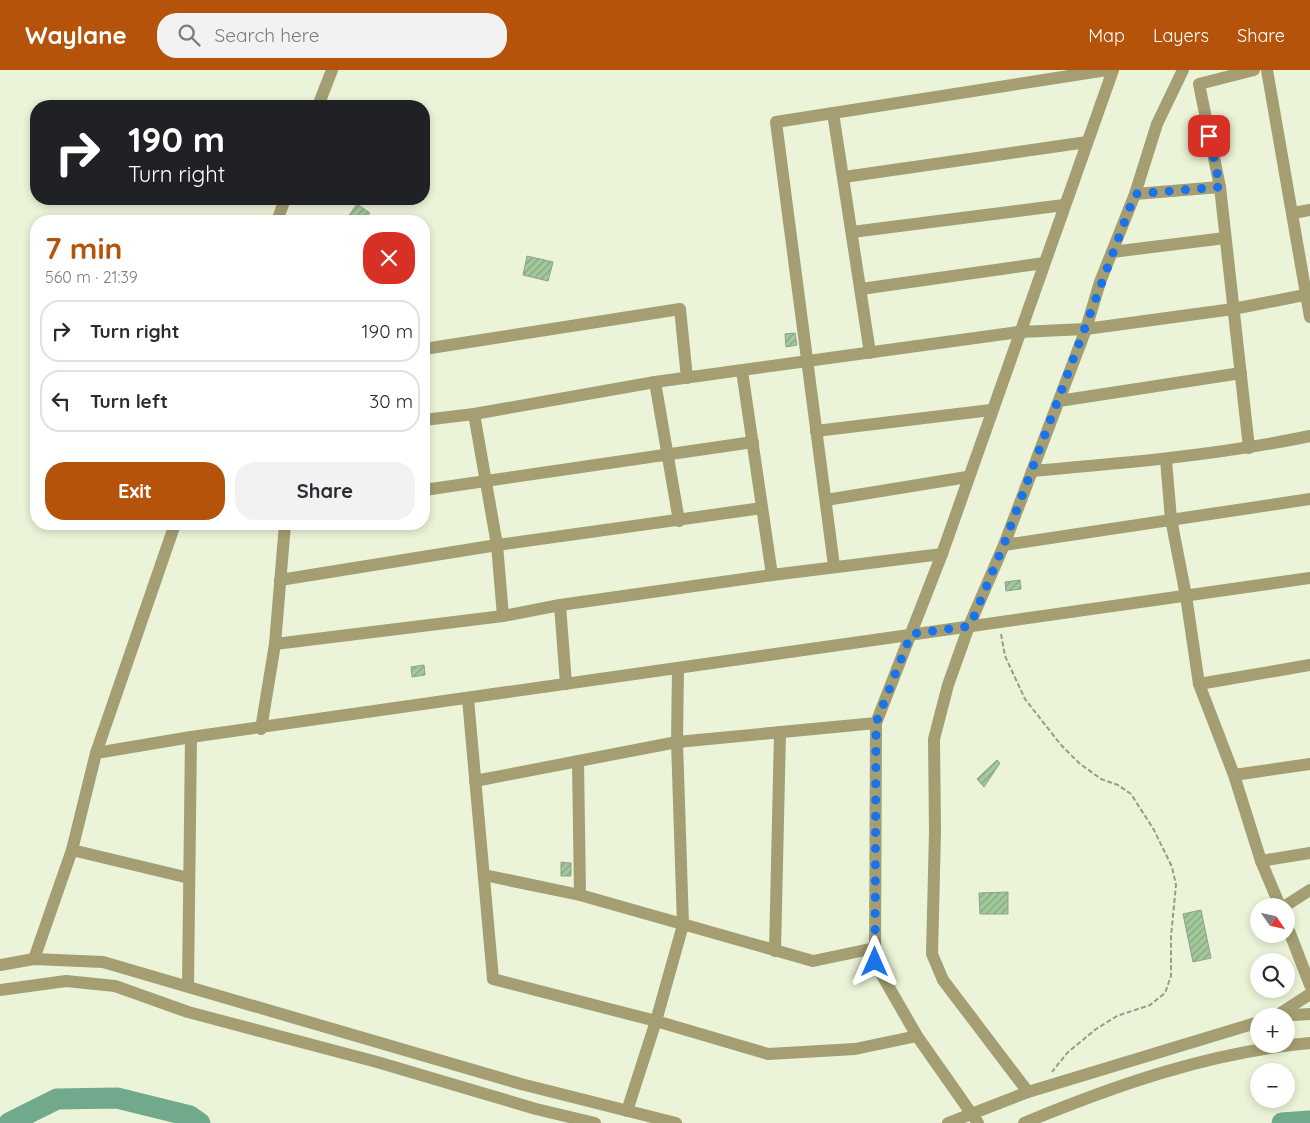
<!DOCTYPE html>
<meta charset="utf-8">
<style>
body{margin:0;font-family:Quicksand,sans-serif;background:#f2f2f3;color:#2b2b33;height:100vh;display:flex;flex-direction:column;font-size:19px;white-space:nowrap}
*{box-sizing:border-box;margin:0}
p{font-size:16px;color:#7c7c81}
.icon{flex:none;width:28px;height:28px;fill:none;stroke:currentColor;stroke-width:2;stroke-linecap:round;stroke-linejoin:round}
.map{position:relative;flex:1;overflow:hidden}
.drawer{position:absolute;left:30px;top:145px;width:400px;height:315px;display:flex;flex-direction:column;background:#fff;border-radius:20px;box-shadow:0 2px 8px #0003}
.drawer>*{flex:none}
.banner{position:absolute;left:30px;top:30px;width:400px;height:105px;border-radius:20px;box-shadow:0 2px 8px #0003;background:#202124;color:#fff;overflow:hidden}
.needle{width:32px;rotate:124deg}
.controls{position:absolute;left:1250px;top:828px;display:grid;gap:10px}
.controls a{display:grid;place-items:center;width:45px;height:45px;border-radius:50%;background:#fff;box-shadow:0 2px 8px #0003;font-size:25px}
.pin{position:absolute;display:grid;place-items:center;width:42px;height:42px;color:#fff;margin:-21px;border-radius:10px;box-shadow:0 2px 8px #0006}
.me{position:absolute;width:55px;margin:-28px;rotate:0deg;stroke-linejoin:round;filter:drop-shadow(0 0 4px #0008)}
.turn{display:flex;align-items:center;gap:18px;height:105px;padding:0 15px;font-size:22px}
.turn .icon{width:65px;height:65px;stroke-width:2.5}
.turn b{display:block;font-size:35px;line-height:42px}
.round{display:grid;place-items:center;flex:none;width:52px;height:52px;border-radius:20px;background:#f2f2f3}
.summary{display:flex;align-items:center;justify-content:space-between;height:85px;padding:0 15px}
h1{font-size:30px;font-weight:800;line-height:38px;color:#b45309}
.cta{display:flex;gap:10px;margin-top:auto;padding:10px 15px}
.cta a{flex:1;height:58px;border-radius:20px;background:#b45309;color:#fff;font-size:20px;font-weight:800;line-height:58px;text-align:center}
.cta a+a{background:#f2f2f3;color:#2b2b33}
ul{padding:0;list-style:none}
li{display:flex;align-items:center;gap:15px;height:62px;margin:0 10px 8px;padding:0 5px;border:2px solid #e1e1e2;border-radius:20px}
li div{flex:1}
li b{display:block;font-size:19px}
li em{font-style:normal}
header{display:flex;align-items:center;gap:30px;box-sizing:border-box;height:70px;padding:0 25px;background:#b45309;color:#fff}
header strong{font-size:24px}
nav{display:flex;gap:28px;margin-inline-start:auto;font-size:18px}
.search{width:350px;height:45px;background:#f2f2f3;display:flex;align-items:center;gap:12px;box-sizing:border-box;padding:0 18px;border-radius:20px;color:#7c7c81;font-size:19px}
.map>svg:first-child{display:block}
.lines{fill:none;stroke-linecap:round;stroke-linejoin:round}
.river{stroke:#70a98c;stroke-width:21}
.building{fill:url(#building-hatch);stroke:#8ea18b}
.path{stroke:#969c88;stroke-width:2;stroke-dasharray:5 2.5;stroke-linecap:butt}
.minor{stroke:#a49e72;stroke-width:12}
.route{stroke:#1a73e8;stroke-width:9;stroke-dasharray:0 16.2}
</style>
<header>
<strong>Waylane</strong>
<div class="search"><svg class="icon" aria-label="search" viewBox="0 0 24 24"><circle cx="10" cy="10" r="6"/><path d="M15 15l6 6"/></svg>Search here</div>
<nav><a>Map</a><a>Layers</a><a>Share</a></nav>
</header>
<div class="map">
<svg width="1310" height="1053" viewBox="0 0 1310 1053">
<defs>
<pattern id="building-hatch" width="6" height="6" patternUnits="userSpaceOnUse" patternTransform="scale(1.25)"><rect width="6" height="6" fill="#a2c99c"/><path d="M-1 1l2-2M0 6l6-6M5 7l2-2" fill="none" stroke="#85a47f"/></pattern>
</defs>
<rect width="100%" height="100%" fill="#ebf4d8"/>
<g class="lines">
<g class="river">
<path d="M9 1053 57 1029 117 1028 190 1046 200 1053"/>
<path d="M1282 1053 1310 1051"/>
</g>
</g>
<g class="building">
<path d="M357 134 370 143 364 151H355L348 147Z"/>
<path d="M527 186 553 192 548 211 523 205Z"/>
<path d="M795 263 797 275 786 277 785 264Z"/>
<path d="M1020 510 1021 519 1006 521 1005 512Z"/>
<path d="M424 595 425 605 412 607 411 597Z"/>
<path d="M997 690 1000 693 984 717 977 709Z"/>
<path d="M561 792 571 793V806H561Z"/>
<path d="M1008 822V844H980L979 823Z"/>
<path d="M1201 840 1211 888 1193 892 1183 844Z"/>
</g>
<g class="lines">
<path class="path" d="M1001 564 1005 586 1025 629 1061 675 1079 693 1101 709 1118 715 1131 724 1154 760 1172 797 1176 815 1171 866V906L1165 923 1150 935 1117 946 1096 959 1067 983 1052 1002"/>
<g class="minor">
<path d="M1267 0 1310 247"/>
<path d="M318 36 332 0"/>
<path d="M833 43 870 283"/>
<path d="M844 107 1087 72"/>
<path d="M1135 124 1220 117"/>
<path d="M1293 143 1310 140"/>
<path d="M277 151 285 129"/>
<path d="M852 162 1064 135"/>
<path d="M1112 182 1225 168"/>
<path d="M861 219 1044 193"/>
<path d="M424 279 680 239 687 308"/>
<path d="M742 301 772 505"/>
<path d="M655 312 679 451"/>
<path d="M1059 331 1241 303"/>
<path d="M474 344 497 475 503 546"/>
<path d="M424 350 474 344 655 312 1019 262 1086 259 1233 239 1310 224"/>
<path d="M816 361 991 340"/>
<path d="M1249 378 1220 117 1199 14 1254 0"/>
<path d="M1166 390 1171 449 1186 526 1199 614 1234 705 1261 791 1280 836"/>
<path d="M1032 401C1126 393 1218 385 1310 366"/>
<path d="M424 420 753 372"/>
<path d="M826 430 967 407"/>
<path d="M1004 475 1310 429"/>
<path d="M834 496 776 52 1107 0"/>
<path d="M280 510 497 475 762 438"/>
<path d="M560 535 566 614"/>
<path d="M275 574 503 546 560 535 772 505 942 484"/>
<path d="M1199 614 1310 595"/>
<path d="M468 629 493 909 656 951 768 984 855 979 917 966"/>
<path d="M261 659 275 574 285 454"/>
<path d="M96 683 175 454"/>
<path d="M578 691 580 825"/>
<path d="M1234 705 1310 694"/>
<path d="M475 711 677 672 876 653"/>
<path d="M72 780 189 808"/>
<path d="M1261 791 1310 783"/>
<path d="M484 805 580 825 813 891 875 878"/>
<path d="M1285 836 1310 820"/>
<path d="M1286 853 1310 915"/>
<path d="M775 881 780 662"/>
<path d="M34 889 72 780 96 683 191 667 1310 508"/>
<path d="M0 895 34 889 103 892 521 1014 676 1053"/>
<path d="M188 915 191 667"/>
<path d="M0 920 66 911 115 916 188 942 377 992 536 1039 595 1053"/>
<path d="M1276 946 1310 924"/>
<path d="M1279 946 1310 944"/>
<path d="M1028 1022 943 910 932 884 935 762 934 669 948 615 969 556 1004 475 1086 259 1100 212 1135 124 1157 54 1183 0"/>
<path d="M627 1041 656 951 683 855 677 672 678 598"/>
<path d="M948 1053 1028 1022 1259 952"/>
<path d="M978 1053 917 966 875 893 876 653 942 484 1113 0"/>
<path d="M1024 1053C1116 1015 1210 982 1310 973"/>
</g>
</g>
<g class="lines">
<path class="route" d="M875 892 876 653 911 564 970 556 1004 474 1135 124 1220 117 1209 66"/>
</g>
</svg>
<div class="controls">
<a><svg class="needle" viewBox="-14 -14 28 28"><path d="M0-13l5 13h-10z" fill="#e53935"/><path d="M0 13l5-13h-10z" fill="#7c7c81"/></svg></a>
<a><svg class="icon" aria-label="search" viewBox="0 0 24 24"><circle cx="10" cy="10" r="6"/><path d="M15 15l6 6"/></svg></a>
<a>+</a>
<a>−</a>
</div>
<div class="pin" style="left:1209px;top:66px;background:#d93025"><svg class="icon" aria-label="arrive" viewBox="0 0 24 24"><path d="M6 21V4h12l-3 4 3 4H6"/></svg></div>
<svg class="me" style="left:875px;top:892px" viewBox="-20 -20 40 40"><path d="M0-17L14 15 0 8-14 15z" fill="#1a73e8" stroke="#fff" stroke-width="4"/></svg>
<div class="banner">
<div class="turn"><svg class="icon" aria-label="right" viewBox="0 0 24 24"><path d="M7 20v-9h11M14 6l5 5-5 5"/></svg><div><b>190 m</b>Turn right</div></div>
</div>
<section class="drawer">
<div class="summary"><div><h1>7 min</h1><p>560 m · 21:39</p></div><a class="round" style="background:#d93025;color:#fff"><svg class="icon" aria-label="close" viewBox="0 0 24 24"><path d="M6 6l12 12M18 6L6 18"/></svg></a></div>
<ul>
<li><svg class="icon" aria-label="right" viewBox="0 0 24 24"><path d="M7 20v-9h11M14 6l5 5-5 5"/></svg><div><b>Turn right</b></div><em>190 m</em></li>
<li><svg class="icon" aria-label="left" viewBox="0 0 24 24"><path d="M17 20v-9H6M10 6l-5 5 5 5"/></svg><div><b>Turn left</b></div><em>30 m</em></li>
</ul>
<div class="cta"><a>Exit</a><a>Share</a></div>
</section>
</div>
